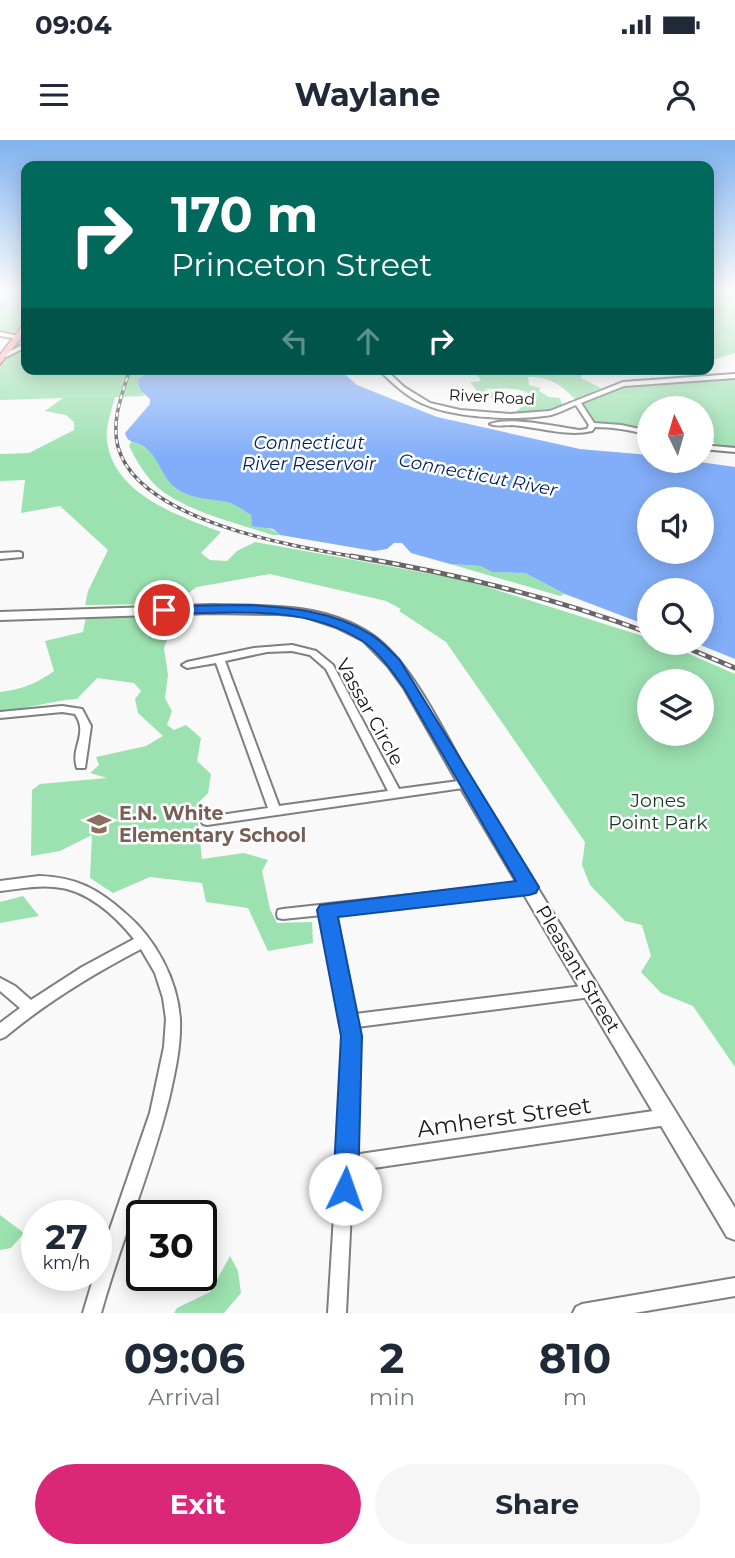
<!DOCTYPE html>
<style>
body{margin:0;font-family:Montserrat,sans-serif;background:#f6f6f7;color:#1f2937;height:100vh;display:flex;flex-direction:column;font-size:26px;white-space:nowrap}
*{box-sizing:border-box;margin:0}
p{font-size:23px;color:#747a83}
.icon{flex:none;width:38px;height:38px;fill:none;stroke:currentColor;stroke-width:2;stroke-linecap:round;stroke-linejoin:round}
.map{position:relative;height:1173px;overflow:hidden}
.drawer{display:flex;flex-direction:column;background:#fff;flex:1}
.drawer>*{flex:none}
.hud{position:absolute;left:21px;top:21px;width:693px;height:214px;border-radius:14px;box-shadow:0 4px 18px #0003;background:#00695c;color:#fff;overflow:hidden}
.needle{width:46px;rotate:355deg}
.buttons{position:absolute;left:637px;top:256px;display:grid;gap:14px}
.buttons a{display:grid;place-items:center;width:77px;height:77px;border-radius:50%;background:#fff;box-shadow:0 4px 18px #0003;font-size:35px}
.speed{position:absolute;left:21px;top:1060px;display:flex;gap:14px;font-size:35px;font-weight:700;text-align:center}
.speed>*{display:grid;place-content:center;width:91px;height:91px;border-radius:50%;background:#fff;box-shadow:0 4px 18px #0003;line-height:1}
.speed small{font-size:18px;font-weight:400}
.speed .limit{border:4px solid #111;border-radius:10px;background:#fff;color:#111}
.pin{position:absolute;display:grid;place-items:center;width:60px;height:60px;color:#fff;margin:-30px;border:4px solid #fff;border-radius:50%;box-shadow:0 2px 7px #0007}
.me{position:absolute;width:77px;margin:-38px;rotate:3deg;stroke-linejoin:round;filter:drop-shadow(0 0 5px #0008)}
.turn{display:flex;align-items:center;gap:24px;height:147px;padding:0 35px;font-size:32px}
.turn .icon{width:91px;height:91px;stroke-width:2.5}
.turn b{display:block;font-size:49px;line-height:60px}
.lanes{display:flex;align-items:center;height:66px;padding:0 35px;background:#0003;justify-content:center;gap:35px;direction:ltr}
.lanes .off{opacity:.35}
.eta{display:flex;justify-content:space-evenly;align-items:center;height:119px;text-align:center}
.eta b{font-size:42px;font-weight:700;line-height:49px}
.primary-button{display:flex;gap:14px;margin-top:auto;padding:14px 35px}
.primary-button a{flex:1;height:80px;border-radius:42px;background:#db2777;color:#fff;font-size:28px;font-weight:700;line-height:80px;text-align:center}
.primary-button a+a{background:#f6f6f7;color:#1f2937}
.status{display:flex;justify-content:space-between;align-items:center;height:49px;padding:0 35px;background:#fff;direction:ltr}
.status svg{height:19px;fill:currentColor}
header{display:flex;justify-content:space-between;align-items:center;height:91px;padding:0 35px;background:#fff;font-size:32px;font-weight:700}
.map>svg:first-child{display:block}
.green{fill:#9ce1b0;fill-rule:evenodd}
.water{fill:#82aef9;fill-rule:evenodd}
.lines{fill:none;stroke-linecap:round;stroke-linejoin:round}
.stream{stroke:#82aef9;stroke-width:2}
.street-casing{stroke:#7e7f80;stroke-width:4}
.secondary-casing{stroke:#7e7f80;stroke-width:4}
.primary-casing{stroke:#a55b5f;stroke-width:3}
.street{fill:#fff;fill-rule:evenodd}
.secondary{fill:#fff;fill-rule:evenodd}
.primary{fill:#f7b3b6;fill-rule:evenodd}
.rail-far1-casing{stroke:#666;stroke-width:3.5}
.rail-casing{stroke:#666;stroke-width:5}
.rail-far1{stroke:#fff;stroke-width:2;stroke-dasharray:4.5;stroke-linecap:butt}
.rail{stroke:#fff;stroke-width:2.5;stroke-dasharray:7;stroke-linecap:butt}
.route{fill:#1a73e8;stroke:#114b97;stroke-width:2}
.labels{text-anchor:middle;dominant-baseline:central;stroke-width:5;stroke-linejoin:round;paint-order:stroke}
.far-street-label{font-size:16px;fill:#171717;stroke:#fff}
.far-water-label{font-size:18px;font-style:italic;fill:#002463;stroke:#fff}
.street-label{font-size:19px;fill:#171717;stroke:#fff}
.park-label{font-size:19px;fill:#163a23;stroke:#fff}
.education-label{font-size:19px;font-weight:bold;fill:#785e54;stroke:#fff;text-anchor:start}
.near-street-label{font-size:23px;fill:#171717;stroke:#fff}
</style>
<div class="status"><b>09:04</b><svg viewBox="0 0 49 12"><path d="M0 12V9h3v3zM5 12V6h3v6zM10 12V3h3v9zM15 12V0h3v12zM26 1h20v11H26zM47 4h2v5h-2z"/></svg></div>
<header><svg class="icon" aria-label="menu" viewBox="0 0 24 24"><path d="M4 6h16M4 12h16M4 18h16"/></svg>Waylane<svg class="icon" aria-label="person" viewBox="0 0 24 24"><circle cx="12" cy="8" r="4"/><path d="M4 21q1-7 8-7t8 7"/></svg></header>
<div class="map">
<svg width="735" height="1173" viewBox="0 0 735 1173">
<rect width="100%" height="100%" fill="#f9f9fa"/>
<g class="green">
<path d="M0 152H26V229H152L137 240 144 256 115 257C112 270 105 287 107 300 112 353 178 376 221 392L201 413 210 420 227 421 237 411 255 402 465 440 649 498V502H662L735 534V927L693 866 661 853 641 832 651 816 642 785 625 781 590 745 582 725 585 702 446 502 399 471 401 469 386 461 270 434 197 447 173 464 85 465 88 451 108 410 60 366 21 373 25 340 0 341V314L29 313 74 290V282L66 275 45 271 63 258 0 260V223L9 217 25 193 0 191ZM649 541H702V593H649Z"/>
<path d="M709 152H735V213L709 221Z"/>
<path d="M473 229H607L583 233 581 238 601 248 576 260C560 244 551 237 528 237L529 245 540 248 539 251 549 257 560 258 563 267 545 272 513 274 535 256C519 246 502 249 484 249L506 258 497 261 476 250 470 242 481 241Z"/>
<path d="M735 239V308L717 306 713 301 702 299V268H649V289L594 282 582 264 627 245Z"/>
<path d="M131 302C160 306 157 333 175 348 189 359 211 358 227 362 235 364 244 371 251 375L252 381C261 388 271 387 280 395H273C239 384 185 371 157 347 145 335 137 322 129 306Z"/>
<path d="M450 424 480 426 492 432 525 433 565 454 560 456Z"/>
<path d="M171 475 174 479 164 508 168 535 165 558 172 571 167 585 174 590 186 585 201 598 197 621 211 634 208 653 196 665 202 719 244 713 268 720 262 731 270 769 277 783 312 782 313 803 268 811 248 768 206 762 202 743 150 737 113 753 90 738 92 695 60 711 31 716 32 650 40 644 107 638 90 633 99 625 96 617 146 606 163 596 138 573 135 559 141 551 134 543 97 538 77 559C51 560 27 570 0 570V552C20 550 38 543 54 531L45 501 83 492 86 477Z"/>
<path d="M23 756 39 776 0 783V762Z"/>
<path d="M0 1075 24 1093 11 1108 0 1110Z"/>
<path d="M230 1116 238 1131 241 1153 224 1173H174L177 1168 210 1152Z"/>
</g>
<path class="water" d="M152 229H339L357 245 437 277 580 309 649 315V320H686L735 327V519L693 502H702V450H649V486L565 454 525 433 492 432 480 426 450 424 411 413 402 403H394L387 409 374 411 280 395 273 389 252 386 251 375C244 371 235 364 227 362 211 359 188 359 174 347 162 337 159 318 145 307 137 301 128 305 125 293L150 264V259L141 251 137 240ZM649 359H702V411H649Z"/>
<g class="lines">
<g class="stream">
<path d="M0 166 8 159 26 152"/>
<path d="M133 230 150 231"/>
<path d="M114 231H126"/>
</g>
<g class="street-casing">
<g id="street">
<path d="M26 203V207L6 217 1 216Z"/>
<path d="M378 229H385L404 247 430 263 460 270 510 274 550 271 623 242 735 234V238L624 246 581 263 594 283 621 285 649 291V295C631 290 613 287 595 287L592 291C566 297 539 287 512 285 504 285 497 287 490 284 509 276 558 287 580 290L587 289 589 285 576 265C568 268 559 273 551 275 518 281 456 278 426 265 408 258 392 243 378 229Z"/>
<path d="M702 305 735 308V312L702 309Z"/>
<path d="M19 412 22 413V417L0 419V413Z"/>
<path d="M292 505 316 511 333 525 399 649 466 640 470 641 472 644 470 647 207 685 203 684 201 681 203 678 207 677 268 668 216 523 187 528 182 525 187 522 254 508ZM292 511 310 515 326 529 388 651 279 666 225 521 267 512Z"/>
<path d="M62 566 82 569 91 586 85 628H77C70 607 89 594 75 574L62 572 0 578V572Z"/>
<path d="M39 736C76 737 98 749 125 773 155 798 178 840 180 880 181 906 175 933 169 959 151 1032 121 1101 101 1173H83L94 1136H96V1129L101 1115 150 973 164 907 166 879 163 858 155 833 141 809C93 834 47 862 5 897L0 899V883L20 868 0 851V838L15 846 31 860 82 827 134 799C115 775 86 749 54 747 36 745 18 749 0 751V741Z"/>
<path d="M529 742 533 743 535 747 533 751 529 752 334 774 355 874 591 845 596 847 598 851 596 855 591 857 357 887 359 896 353 1015 667 969 672 972 675 977 672 982 667 985 353 1031 346 1173H328L345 896 322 775 283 779 278 778 277 774 278 770 283 769Z"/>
<path d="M735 1138V1156L634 1173H573L576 1167 582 1164Z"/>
</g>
</g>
<g class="secondary-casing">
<g id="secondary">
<path d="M0 192 23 197 19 199 0 196Z"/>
<path d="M212 465C266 466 325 463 372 495 414 523 449 604 476 648 562 788 649 928 735 1068V1100L727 1097 459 645 404 548 388 526 364 501 336 487 303 476 279 474 212 473 0 480V472Z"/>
</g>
</g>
<g class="primary-casing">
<path id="primary" d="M23 185H26V192L0 224V215Z"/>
</g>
<use href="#street" class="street"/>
<use href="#secondary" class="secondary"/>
<use href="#primary" class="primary"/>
<g class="rail-far1-casing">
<path id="rail-far1" d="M130 229C122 254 111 281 118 307 139 382 297 407 362 418"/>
</g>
<g class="rail-casing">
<g id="rail">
<path d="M351 416C453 433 552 457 649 493"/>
<path d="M673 502 735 528"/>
</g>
</g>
<use href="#rail-far1" class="rail-far1"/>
<use href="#rail" class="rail"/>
</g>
<linearGradient id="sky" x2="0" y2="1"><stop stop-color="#7fb2ef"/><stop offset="0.48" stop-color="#fcfcfd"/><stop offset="1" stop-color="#fcfcfd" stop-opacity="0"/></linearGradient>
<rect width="735" height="317" fill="url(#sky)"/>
<path class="route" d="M249 465C291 468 333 471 370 494 381 500 390 511 399 519L539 747 536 753 529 755 338 777 362 896 358 1049 354 1058 345 1061 337 1058 333 1049 341 896 317 770 320 765 516 741 404 548C392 531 379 512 361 500 304 464 228 473 164 474L157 470 164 466Z"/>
<defs>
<g id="school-bare" transform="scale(1.89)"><path d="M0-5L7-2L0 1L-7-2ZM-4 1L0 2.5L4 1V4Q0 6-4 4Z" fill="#8d6e63" stroke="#fff" stroke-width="2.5" paint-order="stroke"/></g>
</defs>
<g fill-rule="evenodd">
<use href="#school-bare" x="99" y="684"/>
</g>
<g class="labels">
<g class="far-street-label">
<text transform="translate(492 257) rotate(3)">River Road</text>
</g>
<g class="far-water-label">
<text x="309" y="303">Connecticut<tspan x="309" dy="21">River Reservoir</tspan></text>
<text transform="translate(478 335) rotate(11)">Connecticut River</text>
</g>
<g class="street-label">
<text transform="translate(370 572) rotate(61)">Vassar Circle</text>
<text transform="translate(578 829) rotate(59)">Pleasant Street</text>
</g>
<g class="park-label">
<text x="658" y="660">Jones<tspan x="658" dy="22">Point Park</tspan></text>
</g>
<g class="education-label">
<text x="119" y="673">E.N. White<tspan x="119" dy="22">Elementary School</tspan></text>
</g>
<g class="near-street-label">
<text transform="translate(504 977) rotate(-8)">Amherst Street</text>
</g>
</g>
</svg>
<div class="buttons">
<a><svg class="needle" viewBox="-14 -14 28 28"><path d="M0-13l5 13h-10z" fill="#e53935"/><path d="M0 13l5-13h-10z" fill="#747a83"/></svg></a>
<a><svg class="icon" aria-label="sound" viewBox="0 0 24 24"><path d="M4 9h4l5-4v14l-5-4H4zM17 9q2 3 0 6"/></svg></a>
<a><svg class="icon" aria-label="search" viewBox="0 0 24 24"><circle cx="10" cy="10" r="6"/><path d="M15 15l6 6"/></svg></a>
<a><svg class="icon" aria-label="layers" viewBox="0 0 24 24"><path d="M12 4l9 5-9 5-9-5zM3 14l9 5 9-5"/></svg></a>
</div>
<div class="speed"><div>27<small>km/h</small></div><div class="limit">30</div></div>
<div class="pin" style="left:164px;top:470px;background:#d93025"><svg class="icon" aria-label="arrive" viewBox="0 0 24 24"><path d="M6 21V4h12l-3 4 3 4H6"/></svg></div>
<svg class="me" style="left:345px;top:1049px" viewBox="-20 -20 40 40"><circle r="19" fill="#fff"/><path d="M0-13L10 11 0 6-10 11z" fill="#1a73e8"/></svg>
<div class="hud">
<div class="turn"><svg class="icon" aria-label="right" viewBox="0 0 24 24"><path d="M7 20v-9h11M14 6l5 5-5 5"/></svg><div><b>170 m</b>Princeton Street</div></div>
<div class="lanes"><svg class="icon off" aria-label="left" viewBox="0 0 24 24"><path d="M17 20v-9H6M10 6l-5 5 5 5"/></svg><svg class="icon off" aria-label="ahead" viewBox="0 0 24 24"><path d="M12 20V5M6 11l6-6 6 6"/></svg><svg class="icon" aria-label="right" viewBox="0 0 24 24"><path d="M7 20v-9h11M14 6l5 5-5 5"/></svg></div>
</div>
</div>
<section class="drawer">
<div class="eta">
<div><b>09:06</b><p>Arrival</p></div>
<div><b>2</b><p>min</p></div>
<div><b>810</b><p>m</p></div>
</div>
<div class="primary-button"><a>Exit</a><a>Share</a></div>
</section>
